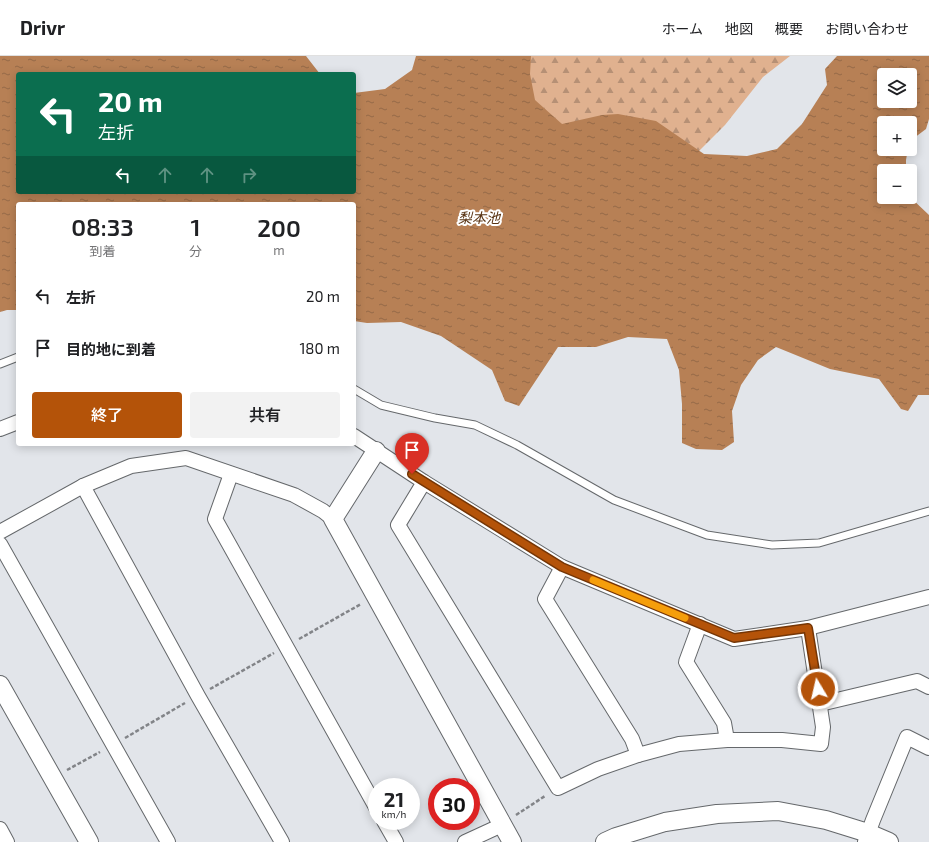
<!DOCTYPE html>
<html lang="ja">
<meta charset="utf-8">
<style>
body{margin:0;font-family:"Exo 2","Noto Sans JP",sans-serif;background:#f2f2f2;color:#202124;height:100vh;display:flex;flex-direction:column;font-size:15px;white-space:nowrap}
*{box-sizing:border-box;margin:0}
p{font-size:13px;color:#757577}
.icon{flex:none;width:22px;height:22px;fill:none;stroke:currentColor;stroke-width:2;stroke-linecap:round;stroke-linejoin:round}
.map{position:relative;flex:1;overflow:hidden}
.drawer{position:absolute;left:16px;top:146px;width:340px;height:244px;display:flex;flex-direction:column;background:#fff;border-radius:4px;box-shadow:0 2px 10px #0003}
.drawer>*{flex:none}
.banner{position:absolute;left:16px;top:16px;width:340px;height:122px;border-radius:4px;box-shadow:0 2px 10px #0003;background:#0b6e4f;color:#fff;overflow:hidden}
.tools{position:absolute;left:877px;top:12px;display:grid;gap:8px}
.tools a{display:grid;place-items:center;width:40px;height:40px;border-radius:4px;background:#fff;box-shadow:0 2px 10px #0003;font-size:20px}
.speed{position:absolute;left:368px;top:722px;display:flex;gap:8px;font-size:20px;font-weight:700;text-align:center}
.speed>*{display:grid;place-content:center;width:52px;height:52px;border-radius:50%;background:#fff;box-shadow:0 2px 10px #0003;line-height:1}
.speed small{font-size:10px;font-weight:400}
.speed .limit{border:6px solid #d22;background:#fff;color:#111}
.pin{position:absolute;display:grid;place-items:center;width:34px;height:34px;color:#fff;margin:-41px -17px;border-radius:50% 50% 50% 0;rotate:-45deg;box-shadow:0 0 4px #0007}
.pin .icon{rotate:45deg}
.me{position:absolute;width:44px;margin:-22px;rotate:351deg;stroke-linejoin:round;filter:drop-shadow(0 0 3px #0008)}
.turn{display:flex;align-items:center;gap:14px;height:84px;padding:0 16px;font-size:18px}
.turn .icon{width:52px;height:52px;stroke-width:2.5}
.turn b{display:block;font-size:28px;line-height:34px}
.lanes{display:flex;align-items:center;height:38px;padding:0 16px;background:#0003;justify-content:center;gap:20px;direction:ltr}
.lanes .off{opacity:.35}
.eta{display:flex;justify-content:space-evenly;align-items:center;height:68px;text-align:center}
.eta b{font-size:24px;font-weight:600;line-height:28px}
.action{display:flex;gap:8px;margin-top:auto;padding:8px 16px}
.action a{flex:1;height:46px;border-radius:4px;background:#b45309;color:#fff;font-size:16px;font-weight:600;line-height:46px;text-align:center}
.action a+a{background:#f2f2f2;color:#202124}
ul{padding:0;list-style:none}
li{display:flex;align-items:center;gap:12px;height:52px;padding:0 16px}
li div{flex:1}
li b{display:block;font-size:15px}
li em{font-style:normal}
header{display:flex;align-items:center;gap:24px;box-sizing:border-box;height:56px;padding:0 20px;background:#fff;border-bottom:1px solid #e0e0e0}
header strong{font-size:19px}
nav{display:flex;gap:22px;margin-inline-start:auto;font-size:14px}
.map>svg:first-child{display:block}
.forest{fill:url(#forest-firs)}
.water{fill:url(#water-ripples);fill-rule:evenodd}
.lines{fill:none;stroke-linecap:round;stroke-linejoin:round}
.service-casing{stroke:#65686b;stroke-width:9}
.minor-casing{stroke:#65686b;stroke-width:16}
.tertiary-casing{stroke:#65686b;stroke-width:20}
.path{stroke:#828488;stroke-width:2.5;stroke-dasharray:4 2;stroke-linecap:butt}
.service{stroke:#fff;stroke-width:7}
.minor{stroke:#fff;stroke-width:14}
.tertiary{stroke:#fff;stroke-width:18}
.route-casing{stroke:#753606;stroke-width:10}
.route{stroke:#b45309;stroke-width:7}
.slow{stroke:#f59e0b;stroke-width:7}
.labels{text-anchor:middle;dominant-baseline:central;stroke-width:4;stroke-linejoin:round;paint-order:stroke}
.water-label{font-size:14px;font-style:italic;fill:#5a3413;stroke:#fff}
</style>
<header>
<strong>Drivr</strong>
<nav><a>ホーム</a><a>地図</a><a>概要</a><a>お問い合わせ</a></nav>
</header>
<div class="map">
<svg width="929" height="786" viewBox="0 0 929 786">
<defs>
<pattern id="forest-firs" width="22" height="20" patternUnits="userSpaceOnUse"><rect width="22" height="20" fill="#e0b18f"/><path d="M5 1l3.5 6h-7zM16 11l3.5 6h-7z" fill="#b69075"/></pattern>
<pattern id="water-ripples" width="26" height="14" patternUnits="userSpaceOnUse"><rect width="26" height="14" fill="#b78055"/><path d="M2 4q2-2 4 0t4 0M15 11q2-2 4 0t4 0" fill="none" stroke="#956947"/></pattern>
</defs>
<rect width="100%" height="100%" fill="#e2e5ea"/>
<path class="forest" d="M434 0H790L763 21 725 69 698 96 635 111Z"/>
<path class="water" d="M0 0H306L320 18H18V136H354V37L385 33 412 14 416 0H531L530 18 535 44 562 68 602 59 618 58 656 65 704 98 747 100 777 93 802 68 827 29 825 13 837 0H929V63L926 73 910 85V67H884V93H908L906 104V115H884V141H910L929 159V339H918L908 355 901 353 879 323 830 313 776 291 758 304 741 329 732 355 734 386 722 394 696 393 682 387V348L679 314 667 283 628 281 596 291H558L519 350 505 345 492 314 441 280 401 266 367 267 354 265V148H18V254H7L0 256ZM884 19H910V45H884Z"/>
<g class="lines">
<g class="service-casing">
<g id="service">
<path d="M0 308 18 301"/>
<path d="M354 333 381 349 435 362 475 369 517 389 614 444 707 479 772 489 819 487 929 455"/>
</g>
</g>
<g class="minor-casing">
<g id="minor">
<path d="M0 373 18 366"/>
<path d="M354 380 424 426 562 511 734 583 808 572 929 541"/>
<path d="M231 418 215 463 377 753"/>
<path d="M424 426 398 469 558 732 598 713 638 699 679 688 727 684H782L821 688 823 671 808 572"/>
<path d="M83 430 198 640 282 786"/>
<path d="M0 476 83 430 131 410 186 402 294 439 323 455 333 463"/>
<path d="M0 488 168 786"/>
<path d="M562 511 545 543 632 683 638 699"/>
<path d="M700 568 686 606 724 667 727 684"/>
<path d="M820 648 917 625 929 631"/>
<path d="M384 765 396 786"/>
<path d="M0 773 7 786"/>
<path d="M465 786 502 769"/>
<path d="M865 786 873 764 907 681 929 692"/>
</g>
</g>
<g class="tertiary-casing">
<g id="tertiary">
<path d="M376 395 333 463 512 786"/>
<path d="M0 629 89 786"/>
<path d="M605 786 616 781 665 766 717 758 778 755 826 764 868 777 889 786"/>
</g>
</g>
<g class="path">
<path d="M299 583 361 548"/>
<path d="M210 633 274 597"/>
<path d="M125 682 185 647"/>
<path d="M67 714 100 696"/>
<path d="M516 759 545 740"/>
</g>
<use href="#service" class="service"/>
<use href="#minor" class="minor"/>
<use href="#tertiary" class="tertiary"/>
</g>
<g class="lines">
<g class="route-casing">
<path id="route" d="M412 418 562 511 734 582 808 572 818 633"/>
</g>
<use href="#route" class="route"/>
<path class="slow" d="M593 524 685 562"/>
</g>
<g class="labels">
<g class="water-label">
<text x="479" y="161">梨本池</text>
</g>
</g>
</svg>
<div class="tools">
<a><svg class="icon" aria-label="layers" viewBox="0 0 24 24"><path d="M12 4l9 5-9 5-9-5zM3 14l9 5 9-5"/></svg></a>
<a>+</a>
<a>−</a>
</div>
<div class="speed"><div>21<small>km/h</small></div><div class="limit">30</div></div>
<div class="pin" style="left:412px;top:418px;background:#d93025"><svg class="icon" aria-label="arrive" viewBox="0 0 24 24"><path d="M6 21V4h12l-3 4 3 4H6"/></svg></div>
<svg class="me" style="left:818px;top:633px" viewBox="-20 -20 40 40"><circle r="17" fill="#b45309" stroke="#fff" stroke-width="3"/><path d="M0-11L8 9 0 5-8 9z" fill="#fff"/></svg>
<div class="banner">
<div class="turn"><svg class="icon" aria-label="left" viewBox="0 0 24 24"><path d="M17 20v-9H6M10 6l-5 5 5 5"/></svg><div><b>20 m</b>左折</div></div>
<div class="lanes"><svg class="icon" aria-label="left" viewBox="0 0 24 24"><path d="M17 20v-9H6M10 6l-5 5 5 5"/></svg><svg class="icon off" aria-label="ahead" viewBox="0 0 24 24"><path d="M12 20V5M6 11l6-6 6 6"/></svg><svg class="icon off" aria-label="ahead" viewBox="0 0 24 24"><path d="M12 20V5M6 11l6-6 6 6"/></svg><svg class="icon off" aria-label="right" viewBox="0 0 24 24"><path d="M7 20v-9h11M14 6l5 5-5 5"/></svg></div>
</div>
<section class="drawer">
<div class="eta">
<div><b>08:33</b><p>到着</p></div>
<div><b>1</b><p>分</p></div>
<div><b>200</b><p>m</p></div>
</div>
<ul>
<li><svg class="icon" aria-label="left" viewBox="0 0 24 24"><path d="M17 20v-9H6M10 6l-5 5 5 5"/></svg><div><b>左折</b></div><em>20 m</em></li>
<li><svg class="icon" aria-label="arrive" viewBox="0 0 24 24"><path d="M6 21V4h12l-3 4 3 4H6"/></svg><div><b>目的地に到着</b></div><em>180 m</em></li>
</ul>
<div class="action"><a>終了</a><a>共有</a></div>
</section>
</div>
